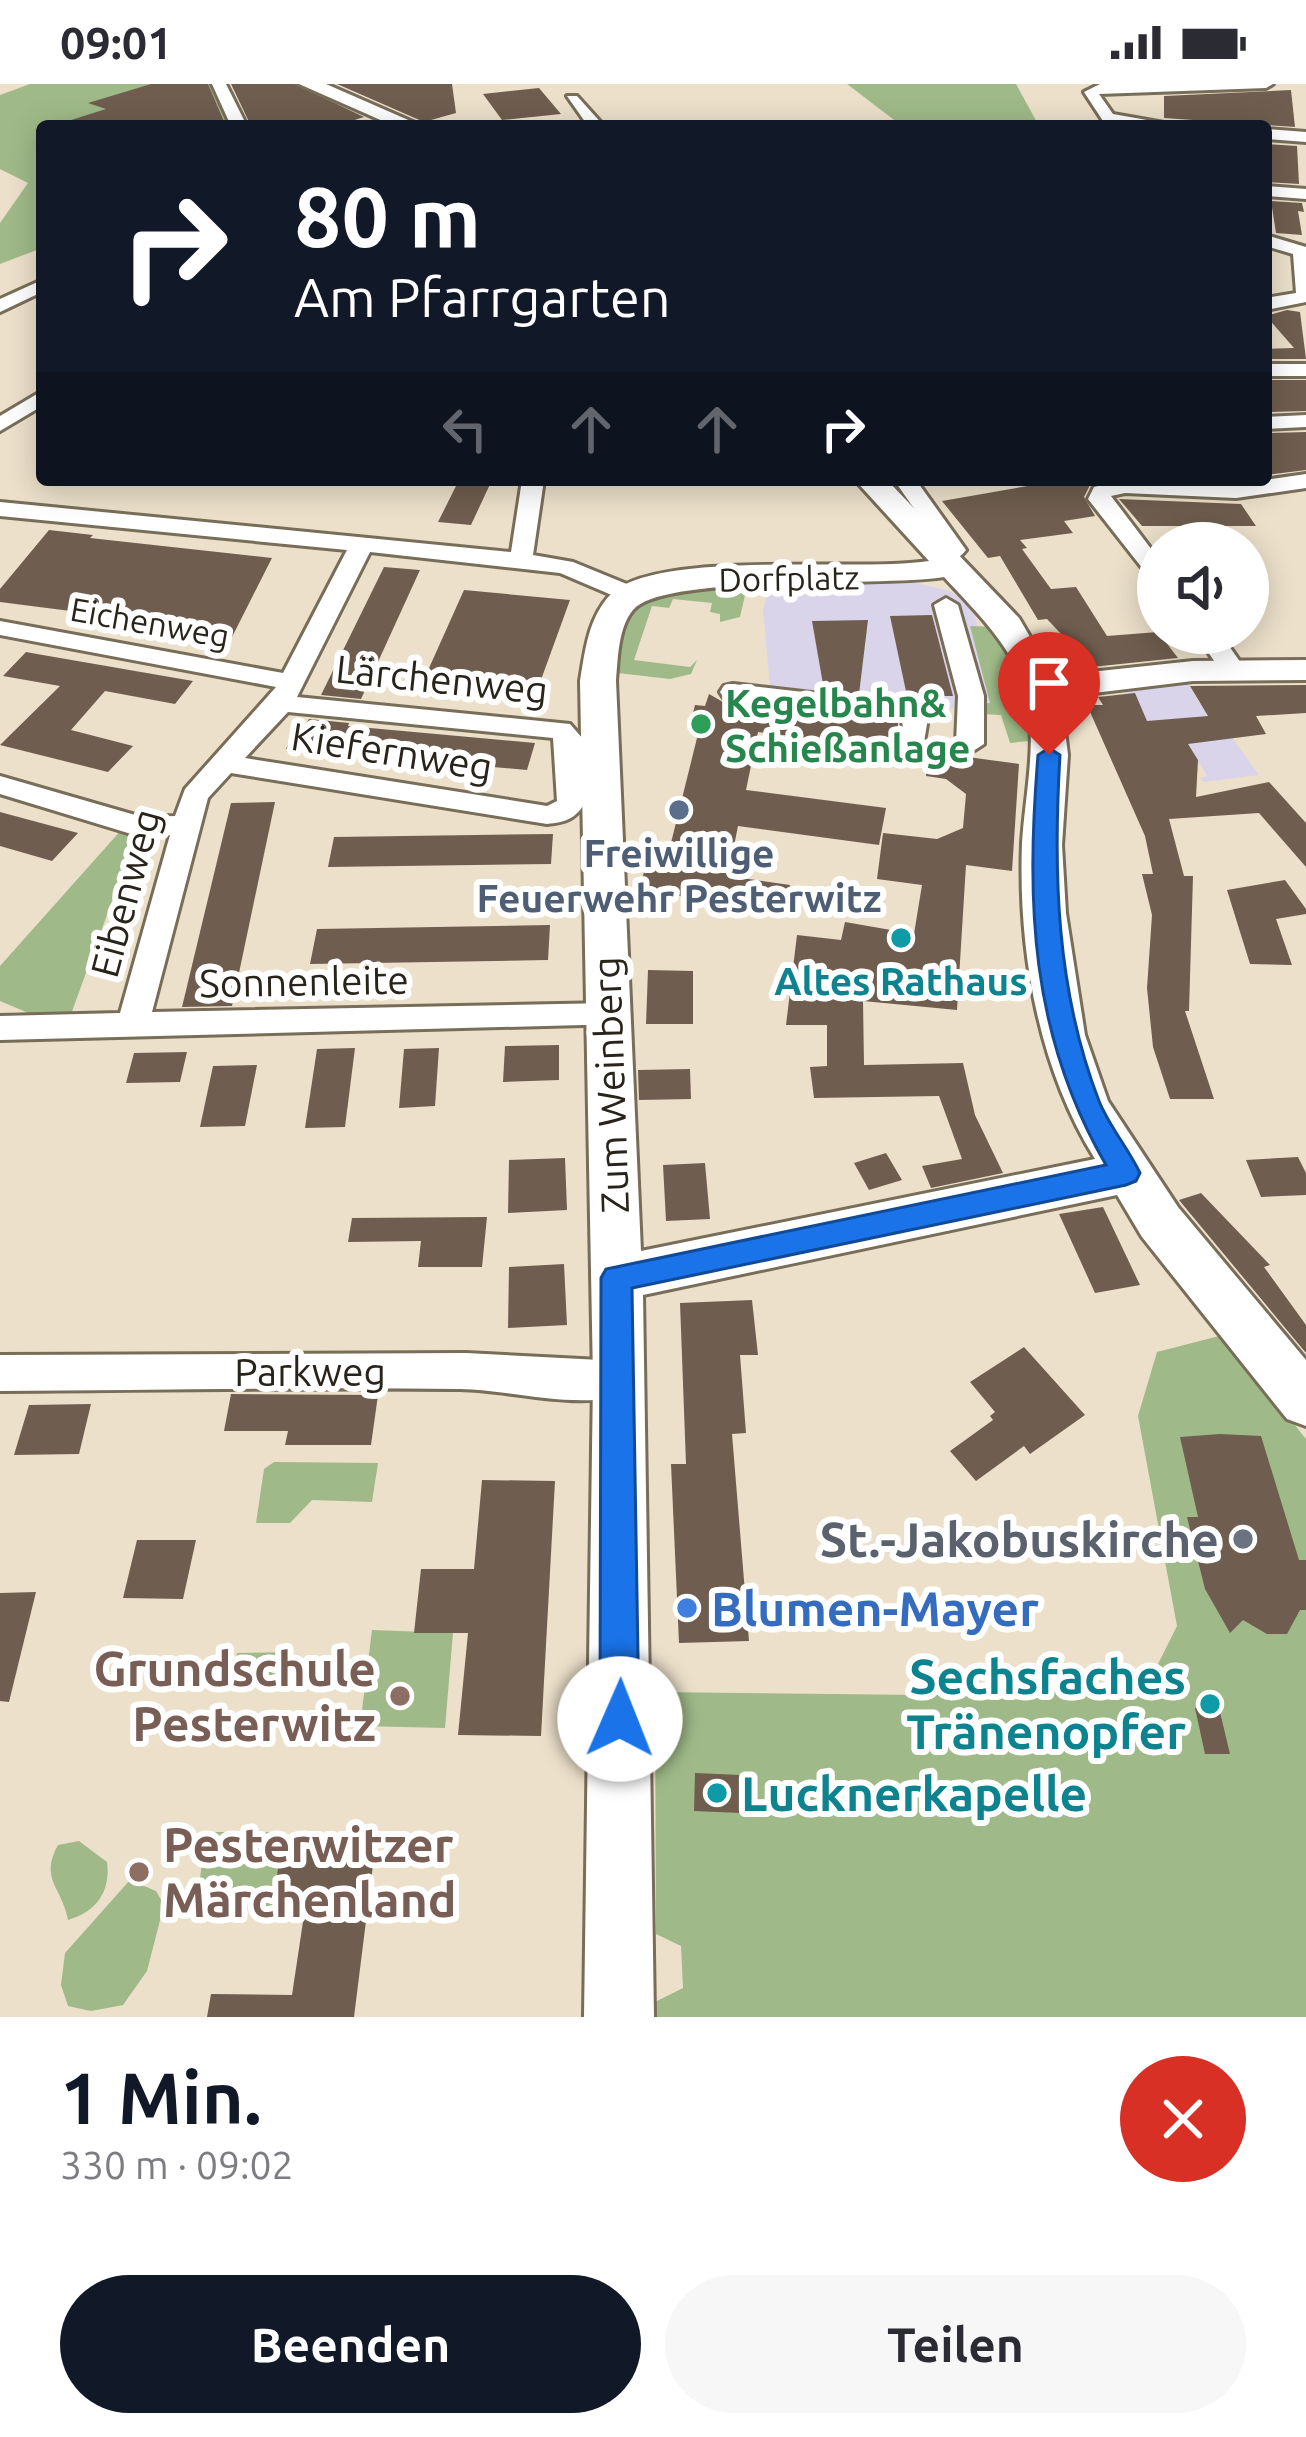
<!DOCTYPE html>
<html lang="de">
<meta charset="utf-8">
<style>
body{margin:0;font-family:Ubuntu,sans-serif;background:#f7f7f7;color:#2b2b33;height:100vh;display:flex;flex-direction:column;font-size:45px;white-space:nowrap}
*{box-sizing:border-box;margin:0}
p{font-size:39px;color:#7c7c81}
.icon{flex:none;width:66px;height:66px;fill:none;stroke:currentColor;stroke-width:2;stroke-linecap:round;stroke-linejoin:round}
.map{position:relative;height:1933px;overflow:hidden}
.details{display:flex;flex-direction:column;background:#fff;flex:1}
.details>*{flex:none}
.guide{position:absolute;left:36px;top:36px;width:1236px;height:366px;border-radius:12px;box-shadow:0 6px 30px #0003;background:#111827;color:#fff;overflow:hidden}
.buttons{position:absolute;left:1137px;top:438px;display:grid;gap:24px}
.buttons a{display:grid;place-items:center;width:132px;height:132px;border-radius:50%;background:#fff;box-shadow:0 6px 30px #0003;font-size:60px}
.pin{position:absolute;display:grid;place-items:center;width:102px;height:102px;color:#fff;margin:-123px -51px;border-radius:50% 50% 50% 0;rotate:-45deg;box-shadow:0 0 12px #0007}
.pin .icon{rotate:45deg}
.me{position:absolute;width:132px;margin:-66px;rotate:1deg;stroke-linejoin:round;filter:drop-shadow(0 0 9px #0008)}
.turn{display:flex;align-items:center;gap:42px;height:252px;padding:0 60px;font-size:54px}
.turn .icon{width:156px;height:156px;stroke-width:2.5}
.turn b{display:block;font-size:84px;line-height:102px}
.lanes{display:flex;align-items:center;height:114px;padding:0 60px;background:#0003;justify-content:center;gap:60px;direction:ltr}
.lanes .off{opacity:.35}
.round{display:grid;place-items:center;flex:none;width:126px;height:126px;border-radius:63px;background:#f7f7f7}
.head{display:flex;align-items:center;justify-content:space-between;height:204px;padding:0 60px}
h1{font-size:72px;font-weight:700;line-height:90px;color:#111827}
.cta{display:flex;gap:24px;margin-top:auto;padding:24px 60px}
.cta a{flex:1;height:138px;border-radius:72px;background:#111827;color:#fff;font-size:48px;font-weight:700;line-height:138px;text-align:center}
.cta a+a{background:#f7f7f7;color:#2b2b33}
.status{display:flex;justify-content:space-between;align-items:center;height:84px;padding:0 60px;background:#fff;direction:ltr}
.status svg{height:33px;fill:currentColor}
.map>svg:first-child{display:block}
.commercial{fill:#dad4ea}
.green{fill:#9fba88}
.building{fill:#6f5e4f}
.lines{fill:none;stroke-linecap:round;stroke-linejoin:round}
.street-casing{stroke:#776d59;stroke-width:6}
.secondary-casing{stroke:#776d59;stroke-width:6}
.street{fill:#fff;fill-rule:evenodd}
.secondary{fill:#fff;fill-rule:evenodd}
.route{fill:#1a73e8;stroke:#114b97;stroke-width:3}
.leisure-dot{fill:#2e9e5b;stroke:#fff;stroke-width:4.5}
.service-dot{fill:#5c6f8a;stroke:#fff;stroke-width:4.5}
.culture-dot{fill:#0f9aa8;stroke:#fff;stroke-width:4.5}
.worship-dot{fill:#6b7280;stroke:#fff;stroke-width:4.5}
.shop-dot{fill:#3f7fe0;stroke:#fff;stroke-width:4.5}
.education-dot{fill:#8d6e63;stroke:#fff;stroke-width:4.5}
.labels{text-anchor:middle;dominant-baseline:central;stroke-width:12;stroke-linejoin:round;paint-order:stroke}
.far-street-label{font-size:33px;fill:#28241c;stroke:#fff}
.street-label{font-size:39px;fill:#28241c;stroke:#fff}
.leisure-label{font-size:39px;font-weight:bold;fill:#27864d;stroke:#fff;text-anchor:start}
.service-label{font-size:39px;font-weight:bold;fill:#4e5e75;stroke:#fff}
.culture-label{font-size:39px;font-weight:bold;fill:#0d838f;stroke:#fff}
.near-worship-label{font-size:48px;font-weight:bold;fill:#5b616d;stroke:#fff;text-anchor:end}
.near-shop-label{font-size:48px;font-weight:bold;fill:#366cbe;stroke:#fff;text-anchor:start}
.near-education-label{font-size:48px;font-weight:bold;fill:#785e54;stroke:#fff;text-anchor:end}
.near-culture-label{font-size:48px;font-weight:bold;fill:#0d838f;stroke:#fff;text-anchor:end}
</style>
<div class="status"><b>09:01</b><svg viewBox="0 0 49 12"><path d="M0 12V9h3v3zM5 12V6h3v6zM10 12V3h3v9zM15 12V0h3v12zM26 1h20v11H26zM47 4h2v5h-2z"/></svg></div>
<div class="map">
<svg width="1306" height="1933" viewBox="0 0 1306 1933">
<rect width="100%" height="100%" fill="#ece0ca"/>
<g class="commercial">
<path d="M912 498 950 507 973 524 1001 630 770 603 763 525 771 502Z"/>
<path d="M1188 599 1200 620 1211 624 1259 691 1204 698 1200 694 1207 692 1200 680 1180 682 1152 661 1124 608Z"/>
</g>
<g class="green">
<path d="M30 0H217L237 42H42V164L0 180V139L28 99 0 85V11Z"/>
<path d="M847 0H1016L1039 42H902Z"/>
<path d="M738 501 746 507 740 533 720 538V530L710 528 712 519 673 515 669 524 652 522 634 576 690 583 697 576 691 590 670 595 609 588 631 524 668 505Z"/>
<path d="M970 542 997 543 1017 572 1037 648 1029 657 1010 659 1001 631 979 630 977 620 990 619Z"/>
<path d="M123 744 137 748 70 933 40 934 0 917V882Z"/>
<path d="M1223 1251 1306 1355V1933H656L655 1918 683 1904 681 1862 656 1850 655 1608 923 1611 1145 1606 1177 1542 1138 1332 1157 1268Z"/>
<path d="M274 1378 378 1379 372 1418 312 1416 290 1439H256L264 1385Z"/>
<path d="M372 1546 453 1549 445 1644 360 1642Z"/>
<path d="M291 1568 287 1602 232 1604 237 1569Z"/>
<path d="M206 1748H285L274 1827 196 1825Z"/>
<path d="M79 1757 107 1778C111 1808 96 1828 68 1836 62 1803 39 1795 58 1761Z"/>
<path d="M130 1796 156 1807 164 1821 147 1887 123 1921 91 1927 68 1922 61 1901 65 1869Z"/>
</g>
<g class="building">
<path d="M151 0H208L226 42H68V37L106 25 88 19Z"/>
<path d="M231 0H295L364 33 336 42H251Z"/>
<path d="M337 0H452L456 29 424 38Z"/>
<path d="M539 4 561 30 502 36 483 10Z"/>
<path d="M1291 6 1295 43 1164 34V12Z"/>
<path d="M1266 60 1297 62 1299 100 1268 98Z"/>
<path d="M1271 117 1302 119 1304 128 1298 127 1302 151 1276 149Z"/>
<path d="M1287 226 1300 228 1306 275H1266V265L1294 264 1266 232Z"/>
<path d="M1266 296H1306V327L1266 328Z"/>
<path d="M1306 348V386L1266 391V349Z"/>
<path d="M459 396H492L471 441 438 438Z"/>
<path d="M1062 396H1103L1090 401 1084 413 1095 432 1064 437 1073 449 1020 456 1027 464 1022 465 1051 505 1076 503 1107 552 1158 548 1178 574 1082 584 1062 551 1047 535 1038 536 1000 472 988 474 942 417Z"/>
<path d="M1119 415 1241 420 1256 442H1142Z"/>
<path d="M49 446 93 451 90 454 272 474 231 555 128 542 133 535 0 518V505Z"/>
<path d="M384 483 420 486 361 615 321 611Z"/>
<path d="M464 506 570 516 538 604 425 593Z"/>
<path d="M932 531 953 612H907L890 532Z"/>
<path d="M868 536 859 610 824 606 812 537Z"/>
<path d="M26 568 37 570 193 597 175 620 105 607 71 646 133 662 108 688 0 661 60 602 3 592Z"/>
<path d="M1306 601V629L1256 632 1266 650 1188 660 1198 676 1196 713 1269 698 1306 739V783L1259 729 1169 735 1184 792H1193L1189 927H1185L1214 1015H1170L1153 963 1147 904 1152 831 1142 790H1153L1145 752 1087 621H1103L1098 613 1135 609 1147 637 1208 632 1190 602Z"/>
<path d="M709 610 723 618 898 639 897 665 758 648 746 706 886 724 879 761 738 742 728 792 790 801 785 828 639 806 646 781 665 783 699 646 689 645 695 621 705 622Z"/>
<path d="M309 635 349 639 348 642 535 659 527 686 286 665 298 639 306 640Z"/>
<path d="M930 668 1019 680 1012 787 966 781 957 926 863 917 864 981 963 979 975 1031 1003 1089 931 1104 922 1082 962 1075 939 1012 814 1014 810 983 827 982V941H786L797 851 841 856 845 838 914 850 922 801 877 795 883 749 937 755 963 744 966 710 946 695 926 692Z"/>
<path d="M275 718 232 922 182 923 231 719Z"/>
<path d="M0 728 78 749 52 777 0 762Z"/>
<path d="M553 750 551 780 328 783 334 753Z"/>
<path d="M1285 796 1306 825V830L1276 835 1292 881 1250 880 1227 806Z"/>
<path d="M550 841 548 876 310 880 317 845Z"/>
<path d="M648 886 693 887V940H646Z"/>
<path d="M559 961V996L503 998 505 962Z"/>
<path d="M355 964 345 1043 305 1044 317 965Z"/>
<path d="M439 964 435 1022 399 1024 404 965Z"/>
<path d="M187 968 180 998 126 999 134 969Z"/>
<path d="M257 981 245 1042 200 1043 213 982Z"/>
<path d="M690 985 691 1015 639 1016 638 986Z"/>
<path d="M886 1069 902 1096 869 1106 854 1079Z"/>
<path d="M1298 1073 1306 1089V1111L1261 1113 1246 1076Z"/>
<path d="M565 1074 567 1126 508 1129 509 1076Z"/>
<path d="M705 1079 710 1135 666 1137 663 1081Z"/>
<path d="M1201 1109 1270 1181 1264 1183 1306 1241V1269L1179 1116Z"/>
<path d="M1103 1123 1140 1201 1095 1209 1059 1130Z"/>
<path d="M487 1133 482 1183H418L421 1157 348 1158 352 1134Z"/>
<path d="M564 1180 567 1241 508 1244 509 1183Z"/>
<path d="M752 1216 758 1271H740L746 1349 732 1350 749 1557 679 1559 671 1380H686L680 1219Z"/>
<path d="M1024 1263 1085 1331 1030 1370 1024 1362 976 1397 950 1367 993 1336 990 1332 995 1328 970 1298Z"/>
<path d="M231 1310 378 1311 371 1361H285L288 1347H224Z"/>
<path d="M91 1320 79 1370 14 1371 29 1321Z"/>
<path d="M1220 1350 1261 1352 1299 1476H1306V1526H1300L1287 1550H1267L1243 1536 1230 1549 1205 1505 1187 1433H1198L1180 1353Z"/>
<path d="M482 1396 555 1397 541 1652 458 1651 468 1549H414L421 1485H474Z"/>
<path d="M137 1456H196L183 1515 123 1514Z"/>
<path d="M36 1508 9 1618 0 1617V1509Z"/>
<path d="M1195 1624H1219L1230 1670H1205Z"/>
<path d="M695 1689 740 1691V1729L694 1727Z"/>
<path d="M281 1765H375L354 1933H207L211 1910 292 1911 307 1811H274Z"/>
</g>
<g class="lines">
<g class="street-casing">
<g id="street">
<path d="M212 0H226L247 42H231Z"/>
<path d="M1100 0H1273L1266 4 1099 10 1113 30 1181 42 1103 37 1084 8Z"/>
<path d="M567 12H577L604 42H588Z"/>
<path d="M1266 45 1306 48V58L1266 55Z"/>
<path d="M1266 102 1306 105V115L1266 112Z"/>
<path d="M1266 151 1306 163V218L1266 226V214L1296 209 1293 170 1266 162Z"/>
<path d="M42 196V208L0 228V215Z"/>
<rect x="1266" y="280" width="40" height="12"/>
<path d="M42 307V322L0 347V332Z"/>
<path d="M1306 331V343L1266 345V333Z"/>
<path d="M1306 390V404L1236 414 1125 409 1111 412 1158 474V496L1150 494 1088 415 1094 403 1121 396 1236 400Z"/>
<path d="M522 396H544L533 471 573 478 639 505V515H621L560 489 370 468 297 613 570 640 583 655 585 719C575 735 566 738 547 740L231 689 208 714 152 928 610 919 621 922 626 931 621 940 0 956V932L120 929 170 751 141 753 0 710V692L142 733 175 732 185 705 276 603 0 551V537L283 589 347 466 0 432V418L511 468ZM288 628 553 654 557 717 547 722 245 674Z"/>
<path d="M894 396H916L966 466C958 477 943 481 931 478L927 473 941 463Z"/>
<path d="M946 514 958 521 984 612V660L970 669 956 660 958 612 934 521Z"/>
<path d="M1195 549H1220L1245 585 1241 590H1223Z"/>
<path d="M733 600 925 622 929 628 924 658H904L902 635 724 614 720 608 724 602Z"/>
<path d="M466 1269 620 1277 634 1282 640 1295 634 1308C582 1328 515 1306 460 1305 307 1303 153 1306 0 1307V1271Z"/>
</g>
</g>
<g class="secondary-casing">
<g id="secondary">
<path d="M299 0H326L422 42H394Z"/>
<path d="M855 396H887L1019 534 1053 592 1193 577 1306 576V596L1193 597 1061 613 1068 671 1062 761 1066 829 1085 951 1108 1017 1178 1123 1306 1276V1342L1287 1335 1142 1153 1117 1111 643 1211 654 1933H584L593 1295 580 597C585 567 588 535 610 511 654 465 860 488 929 477ZM944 493C974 526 1011 560 1024 604 1039 653 1025 709 1022 759 1018 867 1038 983 1095 1075L641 1167 616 597C618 575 618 544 633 526 662 490 887 503 944 493Z"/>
</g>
</g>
<use href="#street" class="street"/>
<use href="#secondary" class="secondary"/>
</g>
<path class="route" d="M1049 664 1060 671C1053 788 1056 906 1099 1017 1109 1042 1128 1064 1140 1089L1136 1097 1126 1101 632 1204 639 1635 633 1648 620 1654 606 1648 600 1635 601 1194 606 1185 1106 1081C1030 950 1026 819 1038 671Z"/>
<circle class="leisure-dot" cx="701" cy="640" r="12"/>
<circle class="service-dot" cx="679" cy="726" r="12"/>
<g class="culture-dot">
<circle cx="901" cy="854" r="12"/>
<circle cx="1210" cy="1620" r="12"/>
<circle cx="717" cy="1709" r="12"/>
</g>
<circle class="worship-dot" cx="1243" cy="1455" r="12"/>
<circle class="shop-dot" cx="687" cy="1524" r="12"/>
<g class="education-dot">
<circle cx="400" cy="1612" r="12"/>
<circle cx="139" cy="1788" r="12"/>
</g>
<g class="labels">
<g class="far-street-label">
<text transform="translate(789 494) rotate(-1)">Dorfplatz</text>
<text transform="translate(150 538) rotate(10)">Eichenweg</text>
</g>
<g class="street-label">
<text transform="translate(442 595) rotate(6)">Lärchenweg</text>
<text transform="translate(392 667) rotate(9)">Kiefernweg</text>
<text transform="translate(125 809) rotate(-75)">Eibenweg</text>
<text transform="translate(304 897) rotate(-1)">Sonnenleite</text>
<text transform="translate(610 1001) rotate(-92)">Zum Weinberg</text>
<text x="310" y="1287">Parkweg</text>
</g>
<g class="leisure-label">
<text x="725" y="618">Kegelbahn&amp;<tspan x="725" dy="45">Schießanlage</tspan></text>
</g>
<g class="service-label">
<text x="679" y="768">Freiwillige<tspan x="679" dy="45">Feuerwehr Pesterwitz</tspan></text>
</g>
<g class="culture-label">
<text x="901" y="896">Altes Rathaus</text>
</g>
<g class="near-worship-label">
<text x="1219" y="1455">St.-Jakobuskirche</text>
</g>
<g class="near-shop-label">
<text x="711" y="1524">Blumen-Mayer</text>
</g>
<g class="near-education-label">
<text x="376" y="1584">Grundschule<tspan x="376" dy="55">Pesterwitz</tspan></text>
<text x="163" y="1760" text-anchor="start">Pesterwitzer<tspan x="163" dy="55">Märchenland</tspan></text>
</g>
<g class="near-culture-label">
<text x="1186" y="1592">Sechsfaches<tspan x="1186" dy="55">Tränenopfer</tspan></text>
<text x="741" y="1709" text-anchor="start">Lucknerkapelle</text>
</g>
</g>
</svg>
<div class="buttons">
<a><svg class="icon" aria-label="sound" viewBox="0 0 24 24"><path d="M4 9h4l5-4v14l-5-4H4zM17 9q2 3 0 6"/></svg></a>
</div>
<div class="pin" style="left:1049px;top:671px;background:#d93025"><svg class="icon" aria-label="arrive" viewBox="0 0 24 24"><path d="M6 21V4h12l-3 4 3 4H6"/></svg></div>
<svg class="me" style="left:620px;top:1635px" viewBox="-20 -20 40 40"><circle r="19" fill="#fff"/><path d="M0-13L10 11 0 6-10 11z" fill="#1a73e8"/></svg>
<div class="guide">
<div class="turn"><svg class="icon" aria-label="right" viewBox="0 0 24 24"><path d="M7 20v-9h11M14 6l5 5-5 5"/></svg><div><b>80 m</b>Am Pfarrgarten</div></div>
<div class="lanes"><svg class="icon off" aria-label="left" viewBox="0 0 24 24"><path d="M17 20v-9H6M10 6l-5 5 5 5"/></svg><svg class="icon off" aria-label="ahead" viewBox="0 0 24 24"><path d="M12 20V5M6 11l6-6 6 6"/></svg><svg class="icon off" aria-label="ahead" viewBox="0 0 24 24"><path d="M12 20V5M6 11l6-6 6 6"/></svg><svg class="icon" aria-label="right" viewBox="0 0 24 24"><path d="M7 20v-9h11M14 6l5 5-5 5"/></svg></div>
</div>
</div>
<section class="details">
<div class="head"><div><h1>1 Min.</h1><p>330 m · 09:02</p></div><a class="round" style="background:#d93025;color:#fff"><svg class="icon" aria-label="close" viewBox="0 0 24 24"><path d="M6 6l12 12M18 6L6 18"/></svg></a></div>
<div class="cta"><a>Beenden</a><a>Teilen</a></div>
</section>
